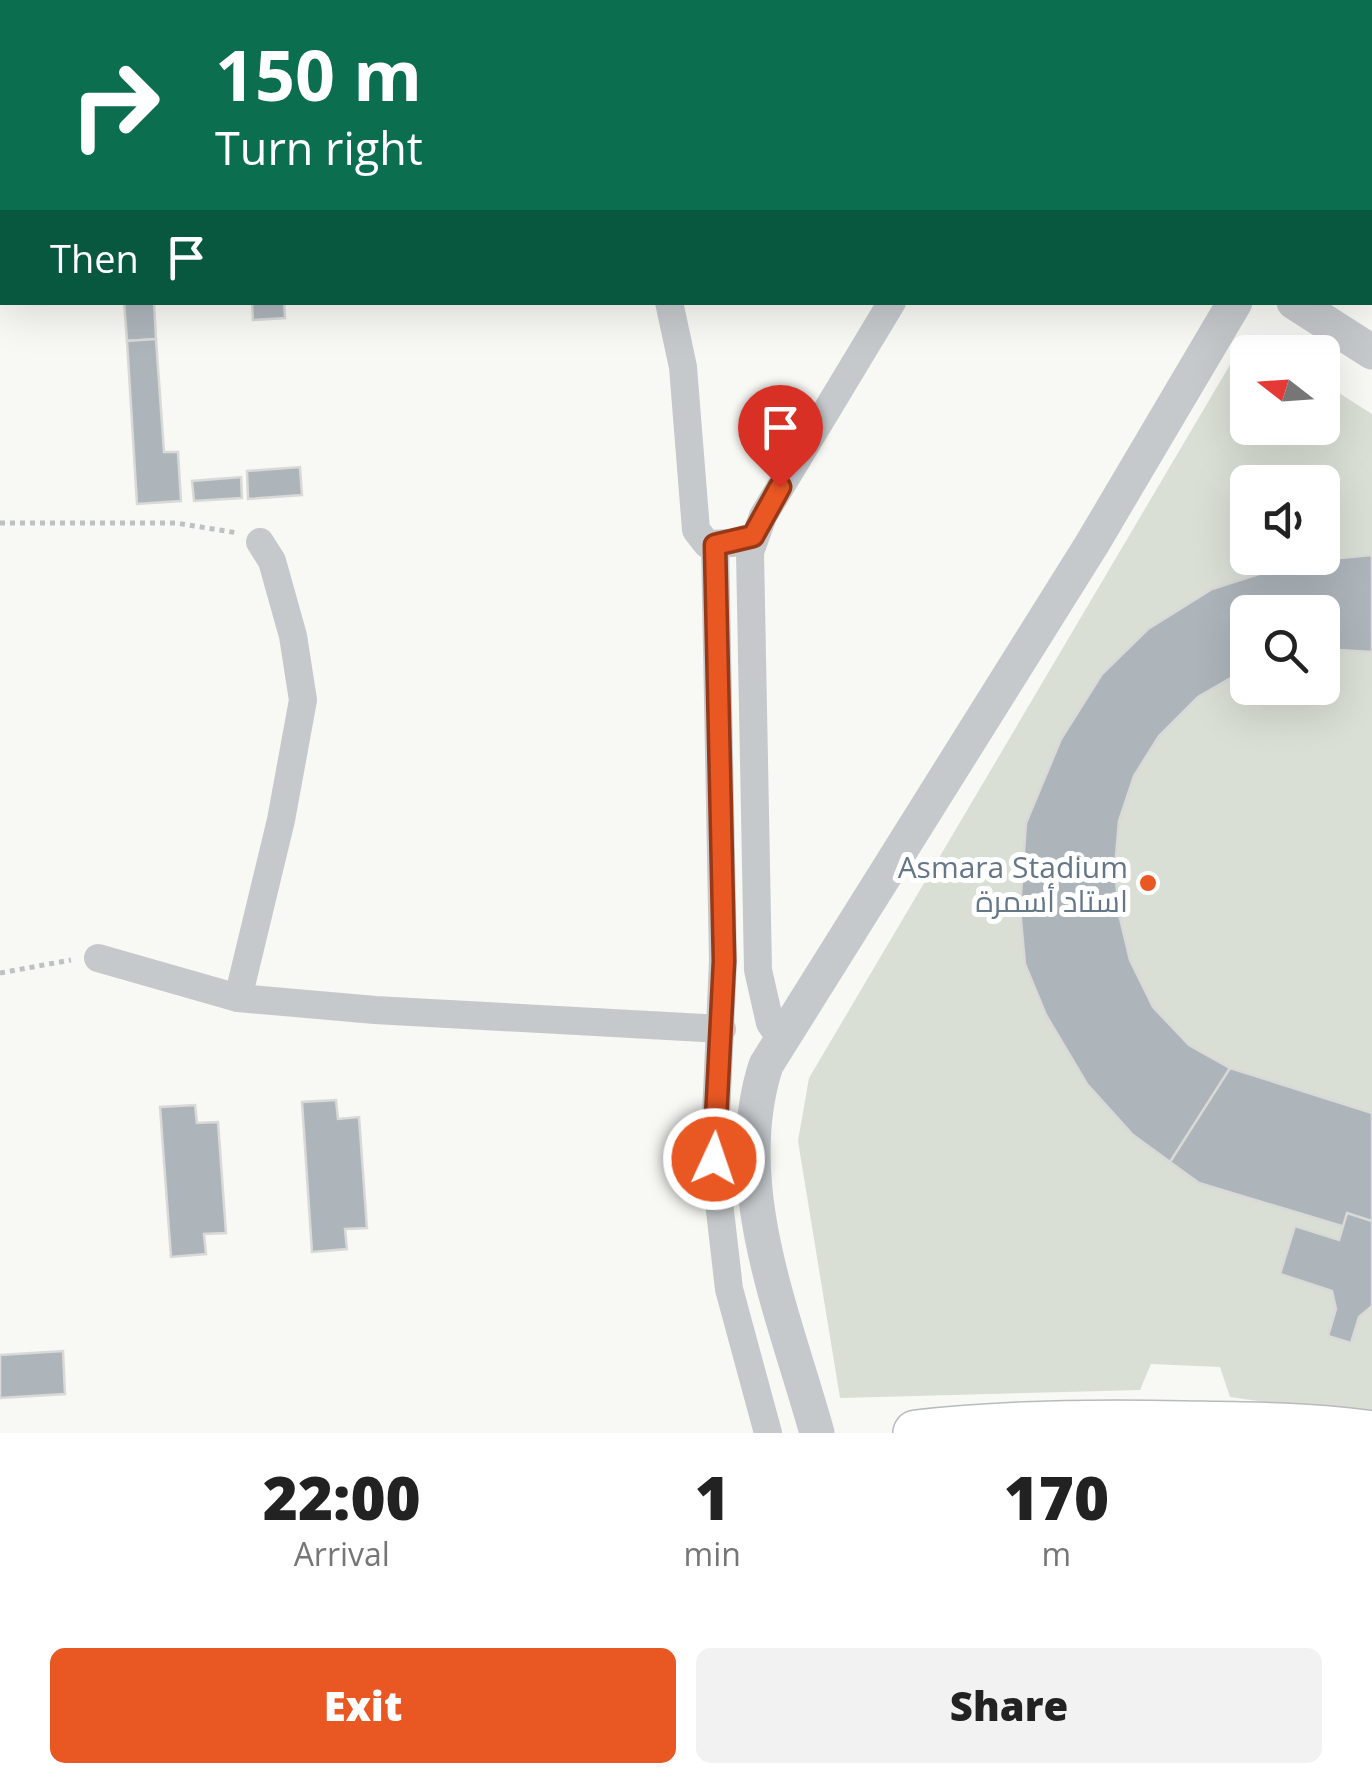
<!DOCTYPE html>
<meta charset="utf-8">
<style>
body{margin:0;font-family:"Open Sans",Cairo,sans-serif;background:#f2f2f2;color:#222;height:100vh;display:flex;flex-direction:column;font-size:38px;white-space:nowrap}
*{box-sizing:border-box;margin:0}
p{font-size:32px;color:#767676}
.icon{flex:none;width:55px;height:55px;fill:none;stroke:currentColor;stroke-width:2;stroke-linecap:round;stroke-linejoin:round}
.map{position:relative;height:1433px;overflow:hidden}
.details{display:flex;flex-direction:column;background:#fff;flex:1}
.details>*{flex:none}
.top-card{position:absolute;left:0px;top:0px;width:1372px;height:305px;box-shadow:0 10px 40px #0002;background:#0b6e4f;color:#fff;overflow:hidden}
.needle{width:65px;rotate:287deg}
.tools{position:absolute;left:1230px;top:335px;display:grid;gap:20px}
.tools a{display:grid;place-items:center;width:110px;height:110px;border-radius:15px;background:#fff;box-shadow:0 10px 40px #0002;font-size:50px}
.pin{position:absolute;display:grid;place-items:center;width:85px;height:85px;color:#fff;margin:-102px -42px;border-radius:50% 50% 50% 0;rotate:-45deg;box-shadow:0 0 10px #0007}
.pin .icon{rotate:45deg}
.me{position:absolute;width:110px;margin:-55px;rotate:3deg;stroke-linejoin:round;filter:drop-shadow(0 0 8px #0008)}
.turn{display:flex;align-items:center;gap:35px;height:210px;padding:0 50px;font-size:45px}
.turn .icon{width:130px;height:130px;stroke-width:2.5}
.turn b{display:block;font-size:70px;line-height:85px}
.then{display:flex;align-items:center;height:95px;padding:0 50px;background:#0003;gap:20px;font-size:38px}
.eta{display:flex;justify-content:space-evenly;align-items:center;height:170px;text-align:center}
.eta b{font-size:60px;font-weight:800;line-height:70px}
.button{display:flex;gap:20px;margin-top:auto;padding:20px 50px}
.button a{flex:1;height:115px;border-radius:15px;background:#e95723;color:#fff;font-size:40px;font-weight:800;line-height:115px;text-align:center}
.button a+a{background:#f2f2f2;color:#222}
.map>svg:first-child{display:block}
.green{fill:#d9dfd5;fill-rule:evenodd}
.building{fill:#adb5bb;stroke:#d9d9d7;stroke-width:2.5}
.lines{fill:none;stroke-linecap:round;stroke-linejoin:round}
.trunk-casing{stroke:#b7bbbe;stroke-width:48}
.path{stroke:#bec1c3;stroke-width:5;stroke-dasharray:5 5;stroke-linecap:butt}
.service{stroke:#c5c9cc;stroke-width:14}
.minor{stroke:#c5c9cc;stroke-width:28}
.tertiary{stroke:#c5c9cc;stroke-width:35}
.trunk{stroke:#fff;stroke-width:45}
.route-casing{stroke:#973917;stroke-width:25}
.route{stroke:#e95723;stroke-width:18}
.poi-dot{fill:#e95723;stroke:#fff;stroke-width:4}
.labels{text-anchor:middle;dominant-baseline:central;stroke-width:10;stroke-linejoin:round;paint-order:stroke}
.poi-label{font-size:30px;fill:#657787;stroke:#fff;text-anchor:end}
</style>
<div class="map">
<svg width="1372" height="1433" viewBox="0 0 1372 1433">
<rect width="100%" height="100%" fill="#f8f8f4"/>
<path class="green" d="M1247 336 1274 352H1248V428H1322L1323 383 1372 414V1417L1230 1397 1220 1367 1151 1364 1140 1390 840 1398 798 1141 809 1078ZM1248 482H1322V558H1248ZM1248 612H1322V688H1248Z"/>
<g class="building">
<path d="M124 302H154L156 339 127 341Z"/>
<path d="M252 302H284L285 318 253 320Z"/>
<path d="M156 339 164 452H178L181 501 137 504 127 341Z"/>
<path d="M300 467 302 495 248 499 247 471Z"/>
<path d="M241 477 242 498 194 501 192 481Z"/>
<path d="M1372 555V652L1322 649V612H1248V668L1198 697 1159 736 1134 776 1119 821 1115 868 1119 914 1130 960 1153 1007 1189 1045 1230 1068 1372 1113V1235L1199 1183 1133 1135 1087 1084 1046 1015 1025 964 1020 909 1026 823 1061 739 1102 674 1148 629 1212 589 1297 562Z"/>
<path d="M1230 1068 1372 1113V1235L1199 1183 1170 1162Z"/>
<path d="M336 1100 338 1119 359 1117 367 1228 345 1229 347 1249 312 1252 302 1102Z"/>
<path d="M195 1105 197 1123 218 1122 226 1233 204 1234 206 1254 171 1257 160 1107Z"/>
<path d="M1347 1213 1372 1221V1306L1359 1317 1351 1343 1328 1336 1336 1309 1332 1291 1280 1274 1295 1226 1339 1240Z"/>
<path d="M63 1351 65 1394 0 1398V1355Z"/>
</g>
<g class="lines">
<g class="trunk-casing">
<path id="trunk" d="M916 1433C1004 1423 1094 1422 1183 1424 1245 1425 1305 1425 1366 1433"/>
</g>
<g class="path">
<path d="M0 523H176L238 533"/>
<path d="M0 973 71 960"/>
</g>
<g class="service">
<path d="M1223 0 1226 2"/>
<path d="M1370 121 1372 120"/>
<path d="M1370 236 1372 250"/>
</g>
<g class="minor">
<path d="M476 0 478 2"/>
<path d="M794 0 800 2"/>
<path d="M913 0V2"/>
<path d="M669 302 683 367 696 530 707 544 733 543"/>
<path d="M715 545 723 961 714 1159 729 1289 768 1433"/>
<path d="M98 958 238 998 375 1010 722 1029"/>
<path d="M238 998 281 820 303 700 293 636 272 561 260 542"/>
<path d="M781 1039 770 1023 758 970 750 552 763 516 892 302"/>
</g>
<g class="tertiary">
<path d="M1294 302 1372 352"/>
<path d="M817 1433C785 1317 727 1185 766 1065L1092 544 1235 302"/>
</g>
<use href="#trunk" class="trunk"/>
</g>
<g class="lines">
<g class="route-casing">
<path id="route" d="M714 1159 724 961 715 545 753 536 780 487"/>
</g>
<use href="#route" class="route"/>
</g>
<circle class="poi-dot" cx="1148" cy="883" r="10"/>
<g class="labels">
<g class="poi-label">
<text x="1128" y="866">Asmara Stadium<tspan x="1128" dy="34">استاد أسمرة</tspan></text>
</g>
</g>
</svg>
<div class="tools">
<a><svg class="needle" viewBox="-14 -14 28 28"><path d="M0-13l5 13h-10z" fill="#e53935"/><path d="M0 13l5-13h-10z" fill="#767676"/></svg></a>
<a><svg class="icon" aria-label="sound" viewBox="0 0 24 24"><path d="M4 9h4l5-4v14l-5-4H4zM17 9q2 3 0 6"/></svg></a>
<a><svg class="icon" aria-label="search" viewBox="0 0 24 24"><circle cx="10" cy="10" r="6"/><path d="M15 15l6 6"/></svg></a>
</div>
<div class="pin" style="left:780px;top:487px;background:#d93025"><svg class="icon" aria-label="arrive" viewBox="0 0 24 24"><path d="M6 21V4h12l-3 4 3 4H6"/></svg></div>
<svg class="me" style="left:714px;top:1159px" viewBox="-20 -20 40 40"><circle r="17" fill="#e95723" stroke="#fff" stroke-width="3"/><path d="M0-11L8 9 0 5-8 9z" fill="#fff"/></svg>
<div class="top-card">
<div class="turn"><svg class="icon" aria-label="right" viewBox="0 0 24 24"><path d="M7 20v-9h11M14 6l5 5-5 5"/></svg><div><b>150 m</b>Turn right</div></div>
<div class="then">Then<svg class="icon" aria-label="arrive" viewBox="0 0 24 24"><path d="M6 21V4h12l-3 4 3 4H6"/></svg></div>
</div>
</div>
<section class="details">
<div class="eta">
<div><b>22:00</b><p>Arrival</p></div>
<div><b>1</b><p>min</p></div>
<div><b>170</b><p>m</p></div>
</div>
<div class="button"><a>Exit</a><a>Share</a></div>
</section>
